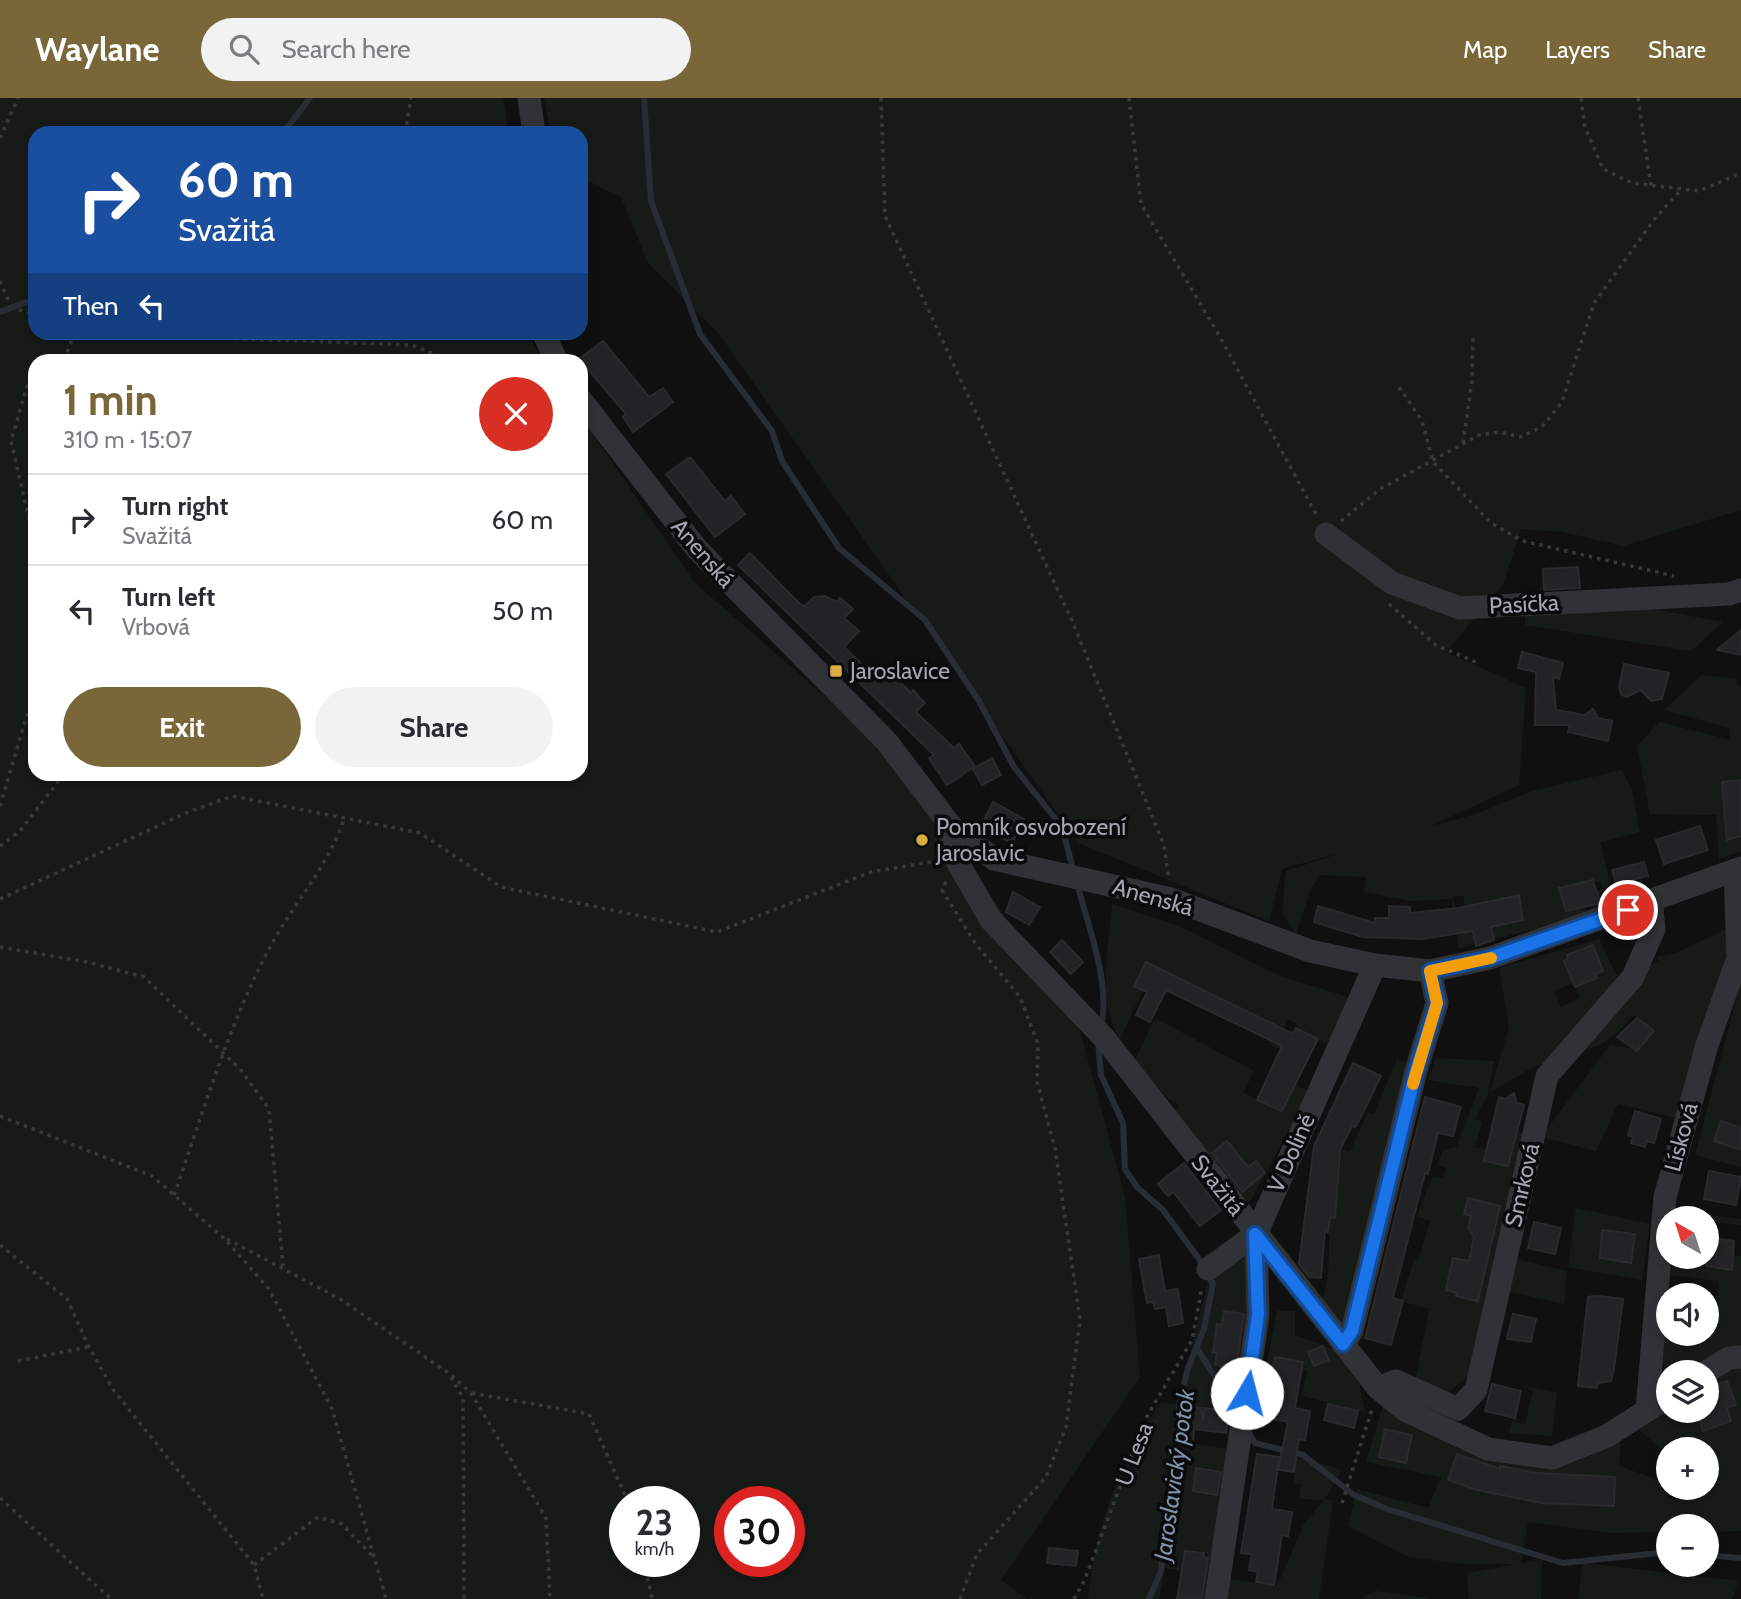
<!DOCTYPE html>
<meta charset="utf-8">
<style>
body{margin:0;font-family:Cabin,sans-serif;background:#f2f2f3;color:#2b2b33;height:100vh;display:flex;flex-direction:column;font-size:26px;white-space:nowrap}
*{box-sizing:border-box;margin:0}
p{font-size:23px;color:#7c7c81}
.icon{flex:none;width:38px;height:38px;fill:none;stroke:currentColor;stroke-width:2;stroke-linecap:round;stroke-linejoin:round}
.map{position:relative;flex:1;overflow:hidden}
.details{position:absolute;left:28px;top:256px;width:560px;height:427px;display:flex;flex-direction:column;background:#fff;border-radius:21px;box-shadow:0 4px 10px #0003}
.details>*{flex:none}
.top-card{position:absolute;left:28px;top:28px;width:560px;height:214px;border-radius:21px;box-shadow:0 4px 10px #0003;background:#1a4fa0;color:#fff;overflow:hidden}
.needle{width:46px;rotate:321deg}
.buttons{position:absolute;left:1656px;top:1108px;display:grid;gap:14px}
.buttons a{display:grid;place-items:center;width:63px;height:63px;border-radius:50%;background:#fff;box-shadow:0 4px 10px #0003;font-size:35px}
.speed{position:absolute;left:609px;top:1388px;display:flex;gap:14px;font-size:35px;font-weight:700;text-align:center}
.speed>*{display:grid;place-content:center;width:91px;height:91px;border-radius:50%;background:#fff;box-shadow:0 4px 10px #0003;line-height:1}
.speed small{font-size:18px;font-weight:400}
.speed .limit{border:10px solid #d22;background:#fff;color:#111}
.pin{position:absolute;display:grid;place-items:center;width:60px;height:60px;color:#fff;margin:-30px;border:4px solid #fff;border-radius:50%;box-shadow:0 2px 7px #0007}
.me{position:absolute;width:77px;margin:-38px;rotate:8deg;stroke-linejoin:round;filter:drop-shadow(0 0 5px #0008)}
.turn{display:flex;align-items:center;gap:24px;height:147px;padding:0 35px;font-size:32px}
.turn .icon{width:91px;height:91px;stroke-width:2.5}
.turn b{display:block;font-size:49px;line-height:60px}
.then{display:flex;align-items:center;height:66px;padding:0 35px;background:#0003;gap:14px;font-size:26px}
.round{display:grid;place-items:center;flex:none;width:74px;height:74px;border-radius:37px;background:#f2f2f3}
.summary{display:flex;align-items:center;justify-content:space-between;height:119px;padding:0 35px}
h1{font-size:42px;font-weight:700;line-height:52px;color:#796639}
.primary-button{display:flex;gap:14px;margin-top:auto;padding:14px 35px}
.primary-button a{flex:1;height:80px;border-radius:42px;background:#796639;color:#fff;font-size:28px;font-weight:700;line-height:80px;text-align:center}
.primary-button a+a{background:#f2f2f3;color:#2b2b33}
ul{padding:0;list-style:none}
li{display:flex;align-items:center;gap:21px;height:91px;padding:0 35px;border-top:2px solid #e1e1e2}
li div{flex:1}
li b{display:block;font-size:26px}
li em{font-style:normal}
header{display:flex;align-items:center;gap:42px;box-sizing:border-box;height:98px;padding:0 35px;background:#796639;color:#fff}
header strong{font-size:33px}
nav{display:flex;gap:38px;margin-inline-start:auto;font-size:24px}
.search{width:490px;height:63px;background:#f2f2f3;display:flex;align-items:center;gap:18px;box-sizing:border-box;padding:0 24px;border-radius:38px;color:#7c7c81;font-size:26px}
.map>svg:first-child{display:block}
.green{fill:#171b18;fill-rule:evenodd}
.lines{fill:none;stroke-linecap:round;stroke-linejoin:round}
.stream{stroke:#282d33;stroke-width:6}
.building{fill:#232325;stroke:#2a2a2d;stroke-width:2}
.path{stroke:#38393c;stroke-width:3.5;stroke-dasharray:3.5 5;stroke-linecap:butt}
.minor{stroke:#313235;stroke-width:23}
.route-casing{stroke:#114b97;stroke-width:18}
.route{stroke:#1a73e8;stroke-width:12}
.slow{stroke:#f59e0b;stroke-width:12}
.poi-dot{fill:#d8ae41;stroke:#0b0b0c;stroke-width:2.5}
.labels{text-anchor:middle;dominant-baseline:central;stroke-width:7;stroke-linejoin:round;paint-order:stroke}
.street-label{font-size:23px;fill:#a3a6b0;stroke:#0b0b0c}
.poi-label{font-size:23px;fill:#a3a6b0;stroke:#0b0b0c;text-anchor:start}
.water-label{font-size:24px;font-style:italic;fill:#7e91a7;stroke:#0b0b0c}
</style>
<header>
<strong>Waylane</strong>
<div class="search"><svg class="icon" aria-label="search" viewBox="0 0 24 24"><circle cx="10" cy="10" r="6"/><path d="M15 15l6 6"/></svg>Search here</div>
<nav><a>Map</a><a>Layers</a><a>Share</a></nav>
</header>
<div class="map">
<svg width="1741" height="1501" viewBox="0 0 1741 1501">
<rect width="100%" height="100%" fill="#101011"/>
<g class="green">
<path d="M0 0H503L509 35H35V234L527 235 544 262H35V676H581V319L695 485 891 656 1077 921 1125 1099 1140 1279 1001 1482 1027 1501H0ZM625 1404H684V1463H625ZM730 1404H789V1463H730Z"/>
<path d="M544 0H1741V412L1623 448 1563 434 1521 431 1503 487 1446 554 1526 590 1519 687 1427 730 1479 715 1532 693 1622 672 1632 692 1640 734 1600 744 1615 805 1592 813 1590 807 1600 805 1596 793 1603 791 1600 783 1560 790 1566 813 1586 808 1587 814 1537 831 1494 841 1488 809 1466 813 1463 797 1453 799 1461 835 1473 833 1476 846 1459 851 1452 801 1411 803 1364 794 1366 779 1322 777 1311 790 1296 837 1282 814 1286 773 1347 753 1282 771 1269 823 1078 745 719 236 648 165 621 99 581 80V35H551Z"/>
<path d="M1648 510 1723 524 1691 553 1525 527V516Z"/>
<path d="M1702 577 1737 581V587L1741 588V753L1719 761 1716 717 1650 716 1637 648 1659 624 1731 642 1729 630 1664 612Z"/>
<path d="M1112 806 1179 828 1282 879 1352 900 1334 949 1297 932 1298 927 1288 921 1280 937 1285 953 1268 946 1276 929 1146 865 1134 887 1143 892 1120 941C1096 904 1109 848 1112 806Z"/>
<path d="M1731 829 1722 885 1677 1020 1618 1006 1596 1053 1541 1039 1610 947 1638 951 1655 932 1633 917C1602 956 1587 949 1544 965 1525 972 1508 985 1490 994L1509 929 1499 870 1599 841 1619 882 1658 863 1657 859 1676 855ZM1592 847 1603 873 1595 876 1596 880 1576 889 1580 900 1561 909 1554 893 1573 885 1564 864 1568 861 1567 857Z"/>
<path d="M1741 883V1069L1695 1057Z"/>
<path d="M1155 920 1254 973 1243 995 1282 1013 1295 987 1310 994 1247 1109 1174 1015 1179 1008 1164 997 1134 964Z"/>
<path d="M1436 960 1494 963 1488 996 1475 1021 1482 1024 1475 1049 1491 1052 1488 1064 1508 1068 1515 1033 1524 1036 1468 1278 1449 1294 1415 1284 1429 1211 1401 1203 1414 1162 1418 1163 1430 1123 1417 1118 1433 1078 1443 1080 1446 1070 1438 1067 1442 1053 1457 1048 1479 990 1428 982Z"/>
<path d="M1397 961 1409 966 1344 1224 1338 1228 1320 1207C1333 1179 1327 1146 1330 1119L1335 1120 1336 1112 1332 1111 1340 1051 1350 1054 1367 1015 1374 1016Z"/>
<path d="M1576 1110 1650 1126 1642 1182 1568 1169Z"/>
<path d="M1680 1114 1741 1121V1127L1706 1123V1120H1679Z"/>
<path d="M1248 1157 1257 1201 1232 1315 1182 1308 1180 1344 1236 1352 1212 1501H1203L1207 1455 1193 1452V1474L1165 1470 1159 1501H1088C1094 1430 1121 1363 1161 1304L1182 1307 1184 1281 1208 1183Z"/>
<path d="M1734 1157 1741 1158V1248L1676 1272 1660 1266 1665 1226H1668V1236H1706V1227H1717L1719 1183 1670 1177 1673 1159H1693V1166L1732 1172Z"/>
<path d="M1513 1160 1567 1173 1564 1206 1506 1193Z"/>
<path d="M1277 1213H1295V1237L1334 1251 1359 1285 1365 1314 1302 1298 1307 1273 1302 1271 1303 1264 1276 1259 1270 1287 1297 1297 1270 1290 1266 1304 1283 1308H1274L1272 1314 1258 1310Z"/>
<path d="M1741 1267V1433L1706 1434V1428H1668V1434L1613 1435 1528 1424 1521 1465 1542 1462 1541 1501H1469L1467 1475 1516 1466H1464L1409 1459 1348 1428 1357 1391 1428 1410 1441 1379 1366 1364 1383 1307 1534 1367 1576 1364 1621 1338 1619 1368 1661 1383V1391H1667V1400L1689 1402 1690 1390H1706V1351H1668V1357L1636 1329 1668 1312H1706V1285L1733 1268Z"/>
<path d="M1522 1287 1557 1295 1552 1338 1509 1335 1519 1297 1515 1324 1525 1326 1533 1293Z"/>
<path d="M1296 1359 1342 1372 1325 1401 1333 1402 1319 1501H1225L1228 1481 1277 1488 1304 1426 1324 1402 1299 1401 1301 1386 1294 1385Z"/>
<path d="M1583 1465 1739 1483 1732 1501H1578Z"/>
<path d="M1376 1493 1383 1494 1435 1501H1359Z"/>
</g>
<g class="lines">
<g class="stream">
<path d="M644 0 651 103 700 236 772 333 782 363 839 450 925 522 979 603 1014 669 1062 729 1074 775"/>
<path d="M283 35 310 0"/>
<path d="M0 214 35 201"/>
<path d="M1077 785C1088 829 1111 884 1101 929"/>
<path d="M1098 943 1101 977 1123 1025 1125 1071 1137 1089 1163 1112 1199 1161 1213 1186 1204 1231 1188 1270 1179 1307 1176 1395 1165 1434 1161 1473 1149 1501"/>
<path d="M1197 1250 1237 1315"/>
<path d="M1248 1333 1255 1345 1303 1357 1354 1397 1387 1411 1563 1465 1668 1454"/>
<path d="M1706 1457 1741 1460"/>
</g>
</g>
<g class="building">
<path d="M603 243 649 299 663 290 673 304 633 334 623 319 626 316 579 261Z"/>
<path d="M690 359 725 403 731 398 745 416 715 439 666 376Z"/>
<path d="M750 455 800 506 805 508 814 499 825 498 837 504 840 500 853 511 844 520 859 533 844 549 877 581 887 571 911 595 913 592 925 605 916 614 954 650 959 646 975 668 947 687 929 660 934 657 738 467Z"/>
<path d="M1578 469 1580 490 1544 492 1543 471Z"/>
<path d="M1741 532V557L1717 552Z"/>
<path d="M1522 554 1563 565 1559 581 1553 579 1556 612 1584 617 1593 611 1598 620 1612 623 1608 643 1568 634 1570 627H1535L1536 574 1518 570Z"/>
<path d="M1624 566 1669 575 1662 601 1651 603 1641 592 1626 599 1621 596 1619 589Z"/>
<path d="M992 660 1001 677 982 687 973 671Z"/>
<path d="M1741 682V738L1727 742 1722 684Z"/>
<path d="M993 704 1024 721 1012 745 987 733 990 727 983 724Z"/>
<path d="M1700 728 1708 752 1664 766 1656 742Z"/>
<path d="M1644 764 1648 778 1616 786 1612 772Z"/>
<path d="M1593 782 1600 805 1566 813 1559 790Z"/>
<path d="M1013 794 1040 809 1029 827 1006 814Z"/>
<path d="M1519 797 1523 822 1491 829 1494 842 1476 848 1473 833 1422 841 1363 839 1314 824 1318 808 1375 825V820H1389V808L1410 809V815L1459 810Z"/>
<path d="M1062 842 1083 864 1071 876 1050 854Z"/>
<path d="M1593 847 1603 873 1595 876 1597 880 1575 889 1564 863 1568 861 1567 857Z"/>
<path d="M1146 864 1293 936 1296 930 1318 941 1282 1013 1257 1002 1282 948 1166 892 1150 924 1136 917 1147 894 1134 888Z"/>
<path d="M1637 920 1654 933 1637 953 1617 939Z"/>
<path d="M1353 965 1381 978 1359 1023 1355 1029 1352 1028 1340 1052 1335 1120 1330 1119 1328 1134 1325 1133 1321 1180 1309 1179 1299 1166 1314 1048Z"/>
<path d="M1514 995 1517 1005 1524 1007 1508 1068 1484 1063 1499 999 1505 1001Z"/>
<path d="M1425 999 1461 1009 1453 1038 1438 1035 1428 1076 1425 1075 1393 1200 1403 1203 1391 1247 1365 1240Z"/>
<path d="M1635 1013 1661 1021 1654 1045 1647 1043 1645 1049 1631 1045 1633 1039 1628 1037Z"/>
<path d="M1721 1023 1741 1030V1052L1714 1043Z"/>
<path d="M1227 1043 1248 1069 1256 1063 1265 1075 1242 1094 1212 1055Z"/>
<path d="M1184 1065 1221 1112 1200 1128 1173 1094 1168 1098 1158 1086Z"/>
<path d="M1709 1073 1741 1079 1736 1107 1704 1101Z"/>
<path d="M1468 1100 1500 1108 1478 1203 1456 1198 1457 1195 1446 1192 1453 1160 1469 1163 1474 1139 1468 1130 1471 1118 1464 1116Z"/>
<path d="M1534 1124 1561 1130 1555 1156 1528 1150Z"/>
<path d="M1602 1132 1635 1136 1631 1165 1600 1160Z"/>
<path d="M1706 1139 1734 1143 1732 1172 1706 1168Z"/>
<path d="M1159 1157 1165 1193 1178 1191 1183 1225 1169 1228 1166 1209 1155 1211 1153 1204 1147 1205 1139 1161Z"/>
<path d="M1597 1198 1623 1201 1614 1271 1611 1283 1597 1285V1290L1578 1288 1588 1199Z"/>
<path d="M1224 1213 1244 1216 1236 1271 1215 1267 1217 1255 1213 1254 1217 1226 1222 1227Z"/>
<path d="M1513 1216 1536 1221 1531 1244 1507 1241Z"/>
<path d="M1323 1248 1329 1262 1314 1268 1308 1254Z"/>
<path d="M1275 1259 1303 1264 1295 1310 1310 1313 1305 1342 1299 1341 1294 1374 1278 1372 1288 1324 1271 1321 1277 1288 1270 1287Z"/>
<path d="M1727 1283 1736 1307 1727 1310 1731 1323 1703 1333 1696 1312H1706V1304L1715 1301 1710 1289Z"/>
<path d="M1492 1286 1521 1293 1515 1320 1485 1313Z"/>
<path d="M1328 1306 1358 1313 1354 1330 1324 1322Z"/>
<path d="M1182 1307 1201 1310 1203 1321 1204 1310 1230 1314 1226 1335 1194 1331 1193 1344 1178 1342Z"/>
<path d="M1385 1331 1412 1337 1406 1365 1379 1359Z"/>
<path d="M1257 1356 1279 1359 1272 1411 1292 1414 1288 1438 1282 1437 1274 1487 1256 1484 1258 1474 1249 1472 1252 1456 1241 1455Z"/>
<path d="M1457 1356 1500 1371V1368L1537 1375 1615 1379 1614 1408 1541 1405 1477 1392 1448 1382Z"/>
<path d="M1196 1370 1221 1374 1217 1397 1193 1393Z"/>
<path d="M1049 1450 1078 1453 1076 1468 1047 1465Z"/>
<path d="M1185 1453 1204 1455 1203 1459 1208 1460 1202 1501H1177Z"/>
</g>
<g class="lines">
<g class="path">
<path d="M881 0 885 118 1073 525 1164 747 1169 782"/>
<path d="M1129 0 1141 106 1220 239 1318 420"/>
<path d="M1581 0 1585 29 1603 71 1632 85 1699 93 1741 75"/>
<path d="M1638 0 1651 88"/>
<path d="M405 35 411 0"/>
<path d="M0 40 18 0"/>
<path d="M0 183 8 202"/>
<path d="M19 212 35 216"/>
<path d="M150 234 191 239 412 247 449 262"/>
<path d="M64 262 75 234"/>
<path d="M35 282 27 288 11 343 35 447"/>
<path d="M1399 289 1422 323 1433 364 1491 425 1523 443 1674 478"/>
<path d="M1463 345 1472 283 1473 238"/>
<path d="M1341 423 1380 391 1479 337 1500 334 1520 339 1542 329 1562 304 1594 205 1656 119 1681 92"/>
<path d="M1389 506 1436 547 1478 565"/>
<path d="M0 708 35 590"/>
<path d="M0 748 20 733 64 676"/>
<path d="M946 784 942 792 975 845 1020 899 1038 946 1037 984 1055 1050 1080 1222 1066 1329 1046 1379 977 1456 960 1501"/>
<path d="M0 801 188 714 233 698 420 735 501 789 717 834 871 774 936 763"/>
<path d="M0 849 87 864 144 879 240 971 269 1011 283 1168"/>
<path d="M0 1018 152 1078 225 1141 269 1191 332 1311 386 1501"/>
<path d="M174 1097C203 1015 228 928 269 851 293 806 328 769 344 721"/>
<path d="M227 1141 340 1201 450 1276 471 1295 546 1420 550 1501"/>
<path d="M0 1147 67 1201 89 1249 114 1293 254 1467 263 1501"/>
<path d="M18 1263 88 1249"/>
<path d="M451 1279 463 1300 464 1501"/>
<path d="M472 1295 589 1316 628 1404"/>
<path d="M0 1400 111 1501"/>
<path d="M1342 1405 1372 1311"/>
<path d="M644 1463 652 1501"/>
<path d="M254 1467 318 1419 342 1426 374 1460"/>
<path d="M1074 1501 1085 1481 1146 1320 1192 1242 1202 1189"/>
</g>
<g class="minor">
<path d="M529 0 534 35"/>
<path d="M543 234 556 262"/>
<path d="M581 302 697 451 887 644 950 727 994 761 1171 801 1310 853 1375 867 1430 873 1490 860 1741 770"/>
<path d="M1326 436 1392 485 1460 510 1729 496 1741 492"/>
<path d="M950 727 955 760 991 822 1105 941 1378 1290 1405 1312 1488 1351 1552 1360 1607 1338 1668 1299"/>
<path d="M1208 1171 1256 1136"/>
<path d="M1343 1246 1352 1233 1416 973 1437 905 1430 873"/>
<path d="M1706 1274 1729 1260 1741 1259"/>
<path d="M1378 1290 1396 1283 1458 1311 1476 1292 1547 978 1633 879 1654 831 1651 804"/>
<path d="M1647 1312 1665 1099 1707 947 1738 860 1735 773"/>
<path d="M1216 1501 1258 1217 1256 1136 1375 867"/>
</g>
</g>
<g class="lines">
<g class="route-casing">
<path id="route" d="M1247 1295 1258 1217 1255 1136 1343 1246 1352 1233 1416 973 1437 905 1430 873 1490 860 1628 812"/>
</g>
<use href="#route" class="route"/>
<path class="slow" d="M1413 986 1437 905 1430 873 1491 860"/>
</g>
<g class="poi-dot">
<rect x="829" y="566" width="14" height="14" rx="3.5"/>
<circle cx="922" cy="742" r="7"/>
</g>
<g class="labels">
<g class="street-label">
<text transform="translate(703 455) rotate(49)">Anenská</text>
<text transform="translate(1524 506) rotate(-3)">Pasíčka</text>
<text transform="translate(1153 799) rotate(16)">Anenská</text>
<text transform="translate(1681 1039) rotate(-75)">Lísková</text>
<text transform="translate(1291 1055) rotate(-66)">V Dolině</text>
<text transform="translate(1218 1087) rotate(52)">Svažitá</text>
<text transform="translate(1522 1087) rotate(-77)">Smrková</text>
<text transform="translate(1134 1356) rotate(-69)">U Lesa</text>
</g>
<g class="poi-label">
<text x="850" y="573">Jaroslavice</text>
<text x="936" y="729">Pomník osvobození<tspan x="936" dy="26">Jaroslavic</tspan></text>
</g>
<g class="water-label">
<text transform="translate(1174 1377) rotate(-82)">Jaroslavický potok</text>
</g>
</g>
</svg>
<div class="buttons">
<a><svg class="needle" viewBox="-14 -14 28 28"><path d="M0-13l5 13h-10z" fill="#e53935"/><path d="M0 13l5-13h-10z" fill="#7c7c81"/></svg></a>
<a><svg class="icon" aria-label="sound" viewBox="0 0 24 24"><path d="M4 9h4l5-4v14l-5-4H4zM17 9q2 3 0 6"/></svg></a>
<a><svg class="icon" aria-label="layers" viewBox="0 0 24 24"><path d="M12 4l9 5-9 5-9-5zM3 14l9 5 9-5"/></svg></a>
<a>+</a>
<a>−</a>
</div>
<div class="speed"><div>23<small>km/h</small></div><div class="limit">30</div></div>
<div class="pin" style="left:1628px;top:812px;background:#d93025"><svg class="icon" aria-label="arrive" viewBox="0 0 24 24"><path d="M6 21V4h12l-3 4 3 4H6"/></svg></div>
<svg class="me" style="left:1247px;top:1295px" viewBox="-20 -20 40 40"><circle r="19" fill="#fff"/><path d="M0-13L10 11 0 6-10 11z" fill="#1a73e8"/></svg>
<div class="top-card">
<div class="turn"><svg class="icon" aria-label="right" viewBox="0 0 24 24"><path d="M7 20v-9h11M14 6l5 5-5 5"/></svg><div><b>60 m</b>Svažitá</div></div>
<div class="then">Then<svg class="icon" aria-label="left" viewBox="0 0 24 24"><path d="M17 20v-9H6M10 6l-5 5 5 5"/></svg></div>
</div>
<section class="details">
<div class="summary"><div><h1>1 min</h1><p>310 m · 15:07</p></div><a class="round" style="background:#d93025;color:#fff"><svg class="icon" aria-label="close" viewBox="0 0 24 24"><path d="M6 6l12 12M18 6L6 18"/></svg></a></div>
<ul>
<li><svg class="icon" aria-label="right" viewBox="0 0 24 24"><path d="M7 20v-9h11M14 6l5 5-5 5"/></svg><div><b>Turn right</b><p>Svažitá</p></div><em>60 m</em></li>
<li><svg class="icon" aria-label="left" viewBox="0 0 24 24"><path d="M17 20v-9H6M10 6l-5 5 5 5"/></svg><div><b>Turn left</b><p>Vrbová</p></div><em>50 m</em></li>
</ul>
<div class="primary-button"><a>Exit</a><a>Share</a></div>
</section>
</div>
